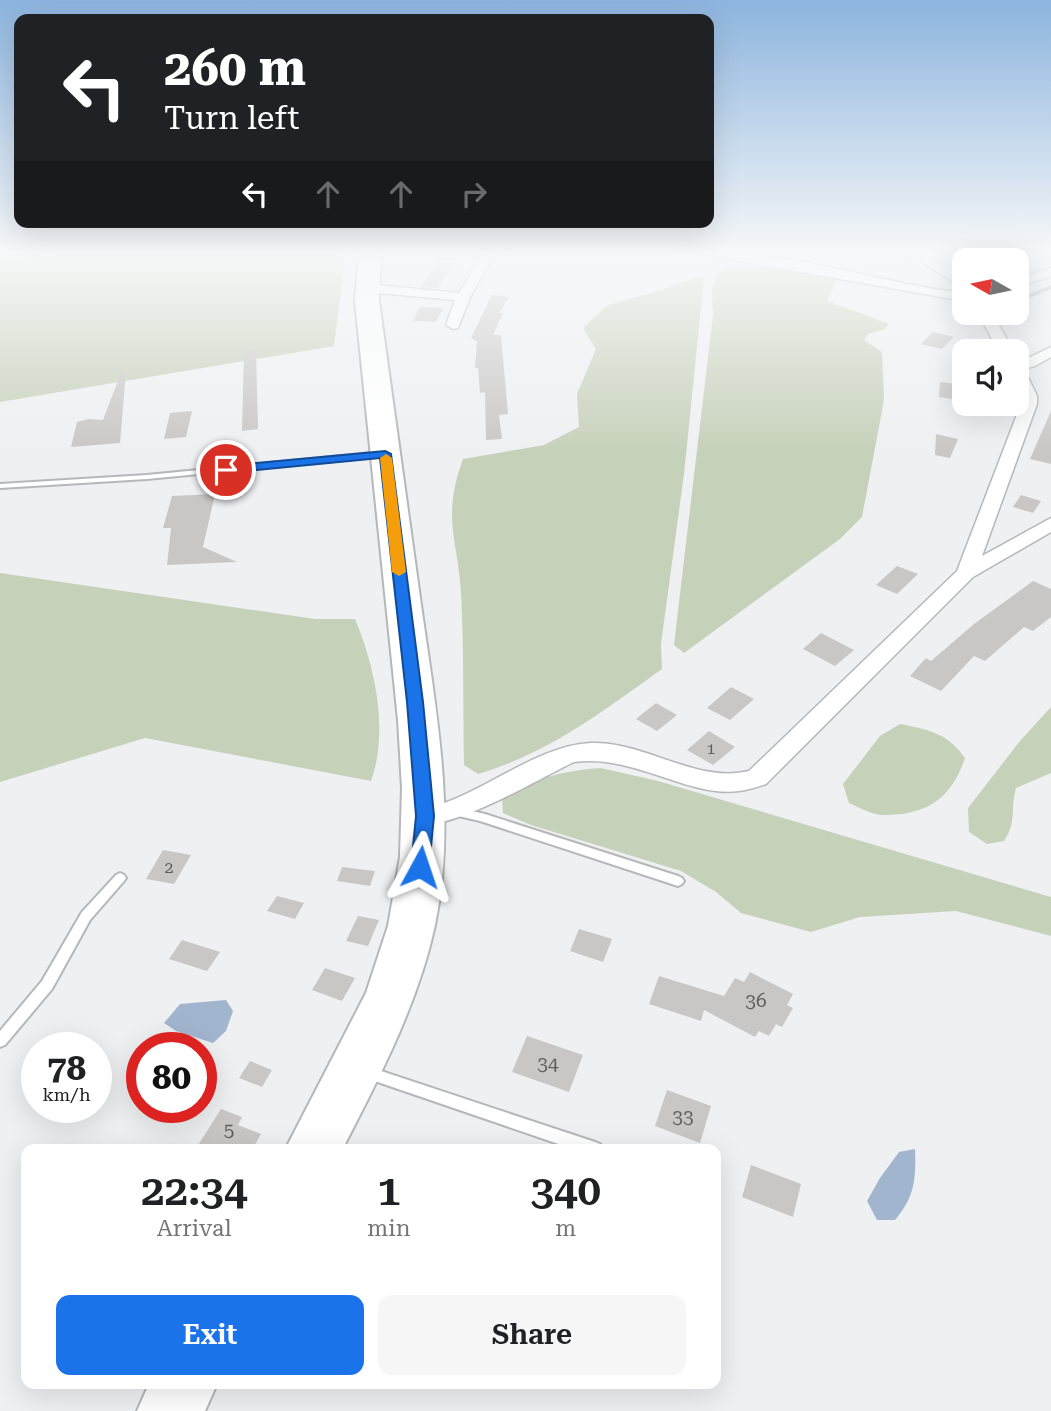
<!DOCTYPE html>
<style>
body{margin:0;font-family:"Roboto Serif",serif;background:#f6f6f6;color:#202124;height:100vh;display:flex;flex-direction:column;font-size:26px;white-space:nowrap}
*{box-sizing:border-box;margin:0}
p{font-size:23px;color:#757577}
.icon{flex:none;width:38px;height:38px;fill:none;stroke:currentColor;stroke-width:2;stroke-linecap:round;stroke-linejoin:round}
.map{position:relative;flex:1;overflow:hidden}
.sheet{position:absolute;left:21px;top:1144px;width:700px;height:245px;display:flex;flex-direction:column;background:#fff;border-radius:14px;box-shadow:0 7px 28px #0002}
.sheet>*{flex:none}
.banner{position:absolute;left:14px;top:14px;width:700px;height:214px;border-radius:14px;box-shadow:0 7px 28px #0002;background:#202124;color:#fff;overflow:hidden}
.needle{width:46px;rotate:279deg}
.buttons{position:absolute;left:952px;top:248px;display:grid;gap:14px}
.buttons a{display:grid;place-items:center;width:77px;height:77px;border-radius:14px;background:#fff;box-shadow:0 7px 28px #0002;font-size:35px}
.speed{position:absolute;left:21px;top:1032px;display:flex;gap:14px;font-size:35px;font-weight:700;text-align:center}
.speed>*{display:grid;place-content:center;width:91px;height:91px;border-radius:50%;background:#fff;box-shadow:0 7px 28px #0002;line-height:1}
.speed small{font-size:18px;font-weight:400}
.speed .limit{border:10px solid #d22;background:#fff;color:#111}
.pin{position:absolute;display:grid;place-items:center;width:60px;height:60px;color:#fff;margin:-30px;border:4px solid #fff;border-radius:50%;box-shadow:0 2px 7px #0007}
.me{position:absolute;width:77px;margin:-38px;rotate:5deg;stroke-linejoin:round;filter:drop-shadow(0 0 5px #0008)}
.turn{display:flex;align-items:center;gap:24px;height:147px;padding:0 35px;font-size:32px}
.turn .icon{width:91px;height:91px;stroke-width:2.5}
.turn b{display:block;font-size:49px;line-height:60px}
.lanes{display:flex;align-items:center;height:66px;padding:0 35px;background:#0003;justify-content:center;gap:35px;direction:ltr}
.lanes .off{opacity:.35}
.eta{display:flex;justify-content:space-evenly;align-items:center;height:119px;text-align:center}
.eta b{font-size:42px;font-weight:600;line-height:49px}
.cta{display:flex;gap:14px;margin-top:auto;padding:14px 35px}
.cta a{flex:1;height:80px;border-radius:14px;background:#1a73e8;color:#fff;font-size:28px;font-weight:600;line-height:80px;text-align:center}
.cta a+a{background:#f6f6f6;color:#202124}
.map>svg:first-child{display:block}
.green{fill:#c6d1ba}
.water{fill:#a2b5cf}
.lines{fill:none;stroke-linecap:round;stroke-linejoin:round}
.stream{stroke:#a2b5cf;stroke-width:3.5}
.building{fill:#c9c7c6}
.lane-casing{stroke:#b5b7b9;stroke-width:4}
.street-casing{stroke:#b5b7b9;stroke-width:3}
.highway-casing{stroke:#b5b7b9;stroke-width:4}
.path{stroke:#8f9192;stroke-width:2;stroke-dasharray:3.5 2;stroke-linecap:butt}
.lane{fill:#fff;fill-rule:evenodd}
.street{fill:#fff;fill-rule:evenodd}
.highway{fill:#fff;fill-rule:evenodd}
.route{fill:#1a73e8;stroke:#114b97;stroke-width:2}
.slow{fill:#f59e0b}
.labels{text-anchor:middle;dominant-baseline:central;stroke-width:5;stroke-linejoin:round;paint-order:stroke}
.number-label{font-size:16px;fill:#5e5e5e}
.near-number-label{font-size:19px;fill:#5e5e5e}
</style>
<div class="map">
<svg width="1051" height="1411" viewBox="0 0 1051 1411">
<rect width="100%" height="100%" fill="#eef0f2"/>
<g class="green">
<path d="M0 254H334L345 258 334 346 0 402Z"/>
<path d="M765 267 838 277 827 301 889 324 885 329 868 334 864 340 882 352 884 400 862 517 840 539 684 653 674 645 713 315 712 290 718 273 728 268Z"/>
<path d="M695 277 704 278 684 474 661 644 662 669C605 710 547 754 478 774L464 765C463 707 464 649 461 592 457 536 442 517 463 459L544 445 579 427 577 394 596 349 583 328 608 305 661 290Z"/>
<path d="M0 573 315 619H355C375 667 389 731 371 781L145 738 0 782Z"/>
<path d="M1051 707V773L1016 788C1010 810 1017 822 1004 841L987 844 969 832 968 808 1020 741Z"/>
<path d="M900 724C930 730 947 733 965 758 951 800 925 816 881 815 871 814 858 807 849 803L843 784 880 736Z"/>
<path d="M601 768 658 781 1051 897V936L956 911 860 917 811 932 741 913 716 892 681 871 531 825 503 813 502 796C540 778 559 771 601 768Z"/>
</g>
<g class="water">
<path d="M226 1000 233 1011 226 1031 213 1043 176 1031 164 1023 180 1004Z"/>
<path d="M915 1149C916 1179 915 1196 895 1220H877L867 1201 880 1178 899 1152Z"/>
</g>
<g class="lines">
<path class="stream" d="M1017 301 1051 287"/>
</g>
<g class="building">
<path d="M437 262 455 263 438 288 421 287Z"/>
<path d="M492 295 509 297 499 313H503L493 335H501L508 414 499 415 502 439 486 440 485 392 480 393 478 367 475 369 477 341 471 338Z"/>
<path d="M420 307 443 308 436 322 413 321Z"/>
<path d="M933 332 954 337 942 349 921 344Z"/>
<path d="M244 349 256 350 258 429 242 431Z"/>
<path d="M122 370 126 371 120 443 71 447 77 422 89 419 103 420Z"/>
<path d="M940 382 963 385 962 401 939 397Z"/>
<path d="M192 411 186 437 164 439 170 413Z"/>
<path d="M1051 411V464L1030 459Z"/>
<path d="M936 434 958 439 950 458 935 455Z"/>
<path d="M215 494 203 547 237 562 167 565 171 528H163L172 496Z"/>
<path d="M1021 495 1041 501 1033 513 1013 507Z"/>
<path d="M897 566 918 574 897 594 876 585Z"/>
<path d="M1033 581 1051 589V617L1033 631 1024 627 985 661 974 656 941 691 910 676 926 658 931 661 974 624Z"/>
<path d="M821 633 854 650 835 666 803 649Z"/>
<path d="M731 687 754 699 730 720 707 708Z"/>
<path d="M656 703 677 715 657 731 636 719Z"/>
<path d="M709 731 735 747 713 765 687 750Z"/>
<path d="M163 850 191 855 174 884 146 879Z"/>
<path d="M342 867 375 871 370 886 337 881Z"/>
<path d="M277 896 304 903 295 919 267 911Z"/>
<path d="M358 916 379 920 368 946 346 941Z"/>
<path d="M579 929 612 939 603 962 570 951Z"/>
<path d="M182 940 220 952 207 971 169 959Z"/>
<path d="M325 968 355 978 342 1001 312 990Z"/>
<path d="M750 972 793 994 787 1005 793 1008 782 1027 776 1024 769 1036 759 1031 755 1037 704 1010 701 1021 649 1004 659 976 724 996 735 978 744 982Z"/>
<path d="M527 1036 583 1055 569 1092 512 1072Z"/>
<path d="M250 1061 272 1070 262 1087 239 1078Z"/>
<path d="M667 1090 711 1106 700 1143 655 1126Z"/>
<path d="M221 1109 242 1117 238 1125 261 1134 252 1150H195Z"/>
<path d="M751 1165 801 1184 793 1217 742 1197Z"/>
</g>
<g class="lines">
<g class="lane-casing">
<g id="lane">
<path d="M383 452H386V456L147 479 0 488V484L147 475Z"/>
<path d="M454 807 485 814 678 876 682 878 684 881 682 884 678 886 480 821 450 814 448 811 450 808Z"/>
<path d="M120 873 124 875 126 878 124 881 90 920 52 989 5 1045 0 1047V1031L42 981 82 912 116 875Z"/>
<path d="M366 1066 595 1142 600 1144 603 1149 576 1150 366 1078 361 1077 359 1072 361 1067Z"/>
</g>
</g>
<g class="street-casing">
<g id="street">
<path d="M483 254H495L470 297 458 328 453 329 446 325 455 300 367 292 360 288 367 284 459 293Z"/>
<path d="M727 254C807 254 885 285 964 293V301L732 260 728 259Z"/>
<path d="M909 254H924L964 278V288Z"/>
<path d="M1051 268V276L1017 287V279Z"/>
<path d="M978 313H992L1014 352H999Z"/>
<path d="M1051 347V357L1035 366 1024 369 1037 396V404L982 556 1051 518V532L973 577 766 784C757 787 748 790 739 791 689 798 634 754 574 762 540 778 449 833 416 823L412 816 416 809C426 806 438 806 447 802 493 785 542 745 591 743 645 741 696 784 749 771L957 571 1021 404 1017 386V361L1026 359Z"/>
</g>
</g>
<g class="highway-casing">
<g id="highway">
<path d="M359 254H381L379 301C393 402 407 504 421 605 436 710 457 820 435 925 418 1004 379 1078 342 1150H285L366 993 388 926 400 857 402 788 398 720 355 301Z"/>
<path d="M149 1384H217L205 1411H137Z"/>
</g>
</g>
<path class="path" d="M673 254 719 257"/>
<use href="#lane" class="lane"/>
<use href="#street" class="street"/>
<use href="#highway" class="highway"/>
</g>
<linearGradient id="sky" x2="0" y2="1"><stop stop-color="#8cb4de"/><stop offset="0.56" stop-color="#f7f8f9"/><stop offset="1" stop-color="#f7f8f9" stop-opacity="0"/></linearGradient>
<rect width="1051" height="452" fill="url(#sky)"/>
<path class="route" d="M385 451 391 454 423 702 434 816 429 867 427 873H413L411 867 416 816 407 702 380 458 226 473 220 470 226 466Z"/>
<path class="slow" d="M386 454 392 458 406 572 399 576 392 572 380 458Z"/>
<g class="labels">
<g class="number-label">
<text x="711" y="748">1</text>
<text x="169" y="867">2</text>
</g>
<g class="near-number-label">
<text x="756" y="1000">36</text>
<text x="548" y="1063">34</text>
<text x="683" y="1116">33</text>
<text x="229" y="1129">5</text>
</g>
</g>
</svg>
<div class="buttons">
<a><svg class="needle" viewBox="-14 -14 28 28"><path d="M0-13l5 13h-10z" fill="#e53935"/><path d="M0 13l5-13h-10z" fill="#757577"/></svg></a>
<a><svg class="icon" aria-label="sound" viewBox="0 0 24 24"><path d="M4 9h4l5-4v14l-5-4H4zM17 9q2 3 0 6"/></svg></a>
</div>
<div class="speed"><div>78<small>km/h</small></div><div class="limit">80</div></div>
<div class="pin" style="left:226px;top:470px;background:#d93025"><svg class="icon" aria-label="arrive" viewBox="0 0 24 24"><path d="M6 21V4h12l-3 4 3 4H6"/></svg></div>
<svg class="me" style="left:420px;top:867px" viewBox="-20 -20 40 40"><path d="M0-17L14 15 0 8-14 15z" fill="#1a73e8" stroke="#fff" stroke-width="4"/></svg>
<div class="banner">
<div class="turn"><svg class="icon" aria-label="left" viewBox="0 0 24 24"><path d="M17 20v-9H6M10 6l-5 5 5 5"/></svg><div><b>260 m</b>Turn left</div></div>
<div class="lanes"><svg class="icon" aria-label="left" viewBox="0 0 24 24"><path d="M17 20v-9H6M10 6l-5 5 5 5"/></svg><svg class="icon off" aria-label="ahead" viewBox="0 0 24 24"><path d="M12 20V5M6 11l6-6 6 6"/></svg><svg class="icon off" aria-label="ahead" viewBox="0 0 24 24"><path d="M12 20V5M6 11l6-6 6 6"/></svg><svg class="icon off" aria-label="right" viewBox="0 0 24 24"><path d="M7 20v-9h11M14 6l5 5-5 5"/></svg></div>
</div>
<section class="sheet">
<div class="eta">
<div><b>22:34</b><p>Arrival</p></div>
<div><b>1</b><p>min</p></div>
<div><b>340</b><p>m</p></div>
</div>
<div class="cta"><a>Exit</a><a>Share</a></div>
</section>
</div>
